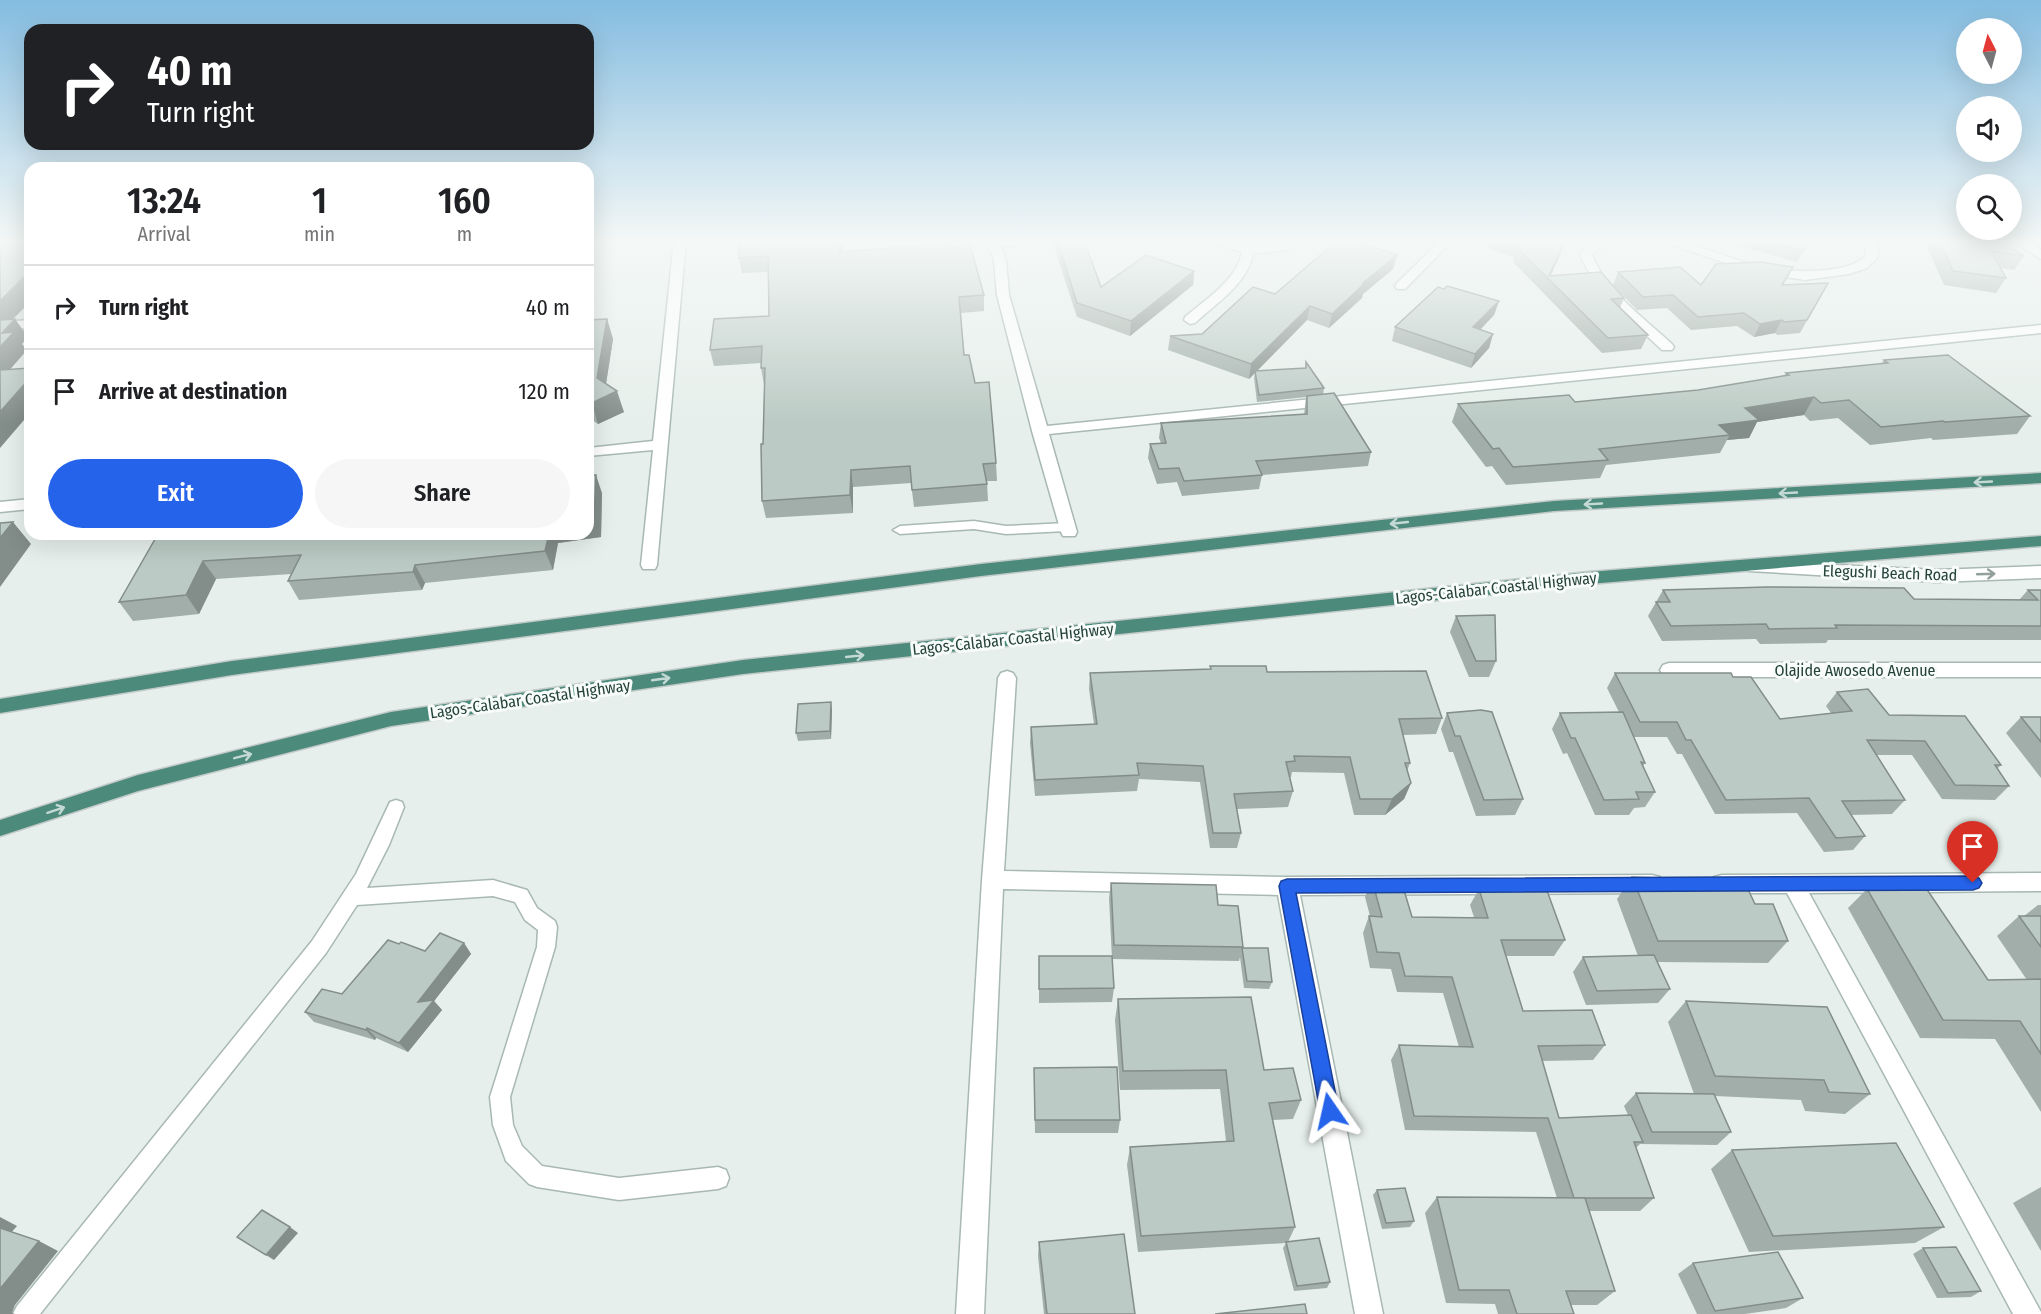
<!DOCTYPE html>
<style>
body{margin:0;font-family:"Fira Sans Condensed",sans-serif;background:#f6f6f6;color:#202124;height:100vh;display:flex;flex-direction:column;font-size:22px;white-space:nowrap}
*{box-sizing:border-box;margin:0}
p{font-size:20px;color:#757577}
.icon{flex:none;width:33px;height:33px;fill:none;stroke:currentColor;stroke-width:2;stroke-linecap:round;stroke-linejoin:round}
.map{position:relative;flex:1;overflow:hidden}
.panel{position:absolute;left:24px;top:162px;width:570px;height:378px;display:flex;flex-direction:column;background:#fff;border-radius:18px;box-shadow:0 6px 24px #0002}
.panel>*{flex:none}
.banner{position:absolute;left:24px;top:24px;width:570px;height:126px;border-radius:18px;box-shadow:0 6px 24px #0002;background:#202124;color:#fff;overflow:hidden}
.needle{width:39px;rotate:354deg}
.fabs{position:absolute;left:1956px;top:18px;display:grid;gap:12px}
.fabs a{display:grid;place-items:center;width:66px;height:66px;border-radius:50%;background:#fff;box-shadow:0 6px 24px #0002;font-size:30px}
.pin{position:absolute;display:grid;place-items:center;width:51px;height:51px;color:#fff;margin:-62px -26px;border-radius:50% 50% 50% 0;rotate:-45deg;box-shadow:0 0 6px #0007}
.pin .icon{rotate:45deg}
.me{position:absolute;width:66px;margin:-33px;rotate:349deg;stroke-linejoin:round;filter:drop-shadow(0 0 4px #0008)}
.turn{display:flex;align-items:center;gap:21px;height:126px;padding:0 24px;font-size:27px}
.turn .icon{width:78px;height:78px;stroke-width:2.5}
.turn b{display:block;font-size:42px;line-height:51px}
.eta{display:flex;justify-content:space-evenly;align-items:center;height:102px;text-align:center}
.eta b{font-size:36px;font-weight:600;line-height:42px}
.button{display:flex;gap:12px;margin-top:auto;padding:12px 24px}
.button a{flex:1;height:69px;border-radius:36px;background:#2563eb;color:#fff;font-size:24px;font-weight:600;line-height:69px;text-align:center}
.button a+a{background:#f6f6f6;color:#202124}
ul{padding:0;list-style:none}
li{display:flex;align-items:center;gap:18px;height:84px;padding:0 24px;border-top:2px solid #e0e0e0}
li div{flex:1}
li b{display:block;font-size:22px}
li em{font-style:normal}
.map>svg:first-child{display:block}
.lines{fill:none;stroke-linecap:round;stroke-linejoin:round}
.service-casing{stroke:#a8b8b2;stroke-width:3}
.minor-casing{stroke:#a8b8b2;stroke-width:3}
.trunk-casing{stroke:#c2cac8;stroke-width:3}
.service{fill:#fff;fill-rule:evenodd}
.minor{fill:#fff;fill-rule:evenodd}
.trunk{fill:#4c8a7c;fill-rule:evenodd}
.wall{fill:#a1aea9}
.shaded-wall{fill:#838d89}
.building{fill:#bbcac4;stroke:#838d89;stroke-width:1.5}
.oneway{stroke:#c4d9d4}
.oneway2{stroke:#92a09c}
.route{fill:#2563eb;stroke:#184099;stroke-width:1.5}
.labels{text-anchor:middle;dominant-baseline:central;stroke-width:6;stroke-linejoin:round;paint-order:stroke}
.street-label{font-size:16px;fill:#24423a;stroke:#f7fbf9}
</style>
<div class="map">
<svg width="2041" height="1314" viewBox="0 0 2041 1314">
<rect width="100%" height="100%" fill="#e6efeb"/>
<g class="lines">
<g class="service-casing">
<g id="service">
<path d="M974 521 1006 526 1067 523 1074 527 1067 531 1006 534 974 529 900 534 893 530 900 526Z"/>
<path d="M396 800 402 802 404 807 389 845 367 888 493 880 527 890 537 908 555 921 557 927 555 947 510 1097 513 1125 522 1146 542 1166 619 1178 718 1167 726 1170 729 1178 726 1186 718 1189 619 1200 537 1187 529 1184 506 1161 493 1125 490 1097 537 947 538 930 525 920 515 902 493 896 357 905 326 953 40 1314H13L17 1306 312 941 356 874 390 802Z"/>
</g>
</g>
<g class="minor-casing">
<g id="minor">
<path d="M674 240H686L657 565 655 569H643L641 565 653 450 588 456V448L653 441Z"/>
<path d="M987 240H1046L1041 243 1001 247 1006 261 1009 295 1047 426 2041 325V333L1049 434 1077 532 1075 536H1063L1061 532 1032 431 997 295 994 261Z"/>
<path d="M1204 240H1222L1254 246 1304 240C1291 251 1270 253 1253 253 1249 283 1215 304 1195 323L1190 324 1184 320 1185 317C1206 299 1237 280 1242 252Z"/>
<path d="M1441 240H1453L1405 289H1397L1395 286 1397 283Z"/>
<path d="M1602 240H1619L1595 251 1592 255C1606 291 1644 318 1672 344L1674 347 1672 350H1662C1633 322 1595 293 1580 254 1586 246 1593 244 1602 240Z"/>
<path d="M1657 240C1692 240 1724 258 1759 266 1781 271 1804 272 1827 270 1841 268 1854 266 1865 257L1866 248 1862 240H1874L1878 248 1877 258 1867 268 1849 274 1805 280 1753 272Z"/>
<path d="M2011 240H2025L2041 250V259Z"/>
<path d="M30 320V328L0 330V322Z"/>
<path d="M30 499V509L0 512V502Z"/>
<path d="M1755 561 1937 570 2041 566V578L1937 582 1749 571 1747 567 1749 563Z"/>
<path d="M1669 663H2041V677H1669L1663 675 1660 670 1663 665Z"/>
<path d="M1007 671 1013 673 1016 678 1004 871 1287 877 1652 875 1660 877 1663 884 1660 891 1652 893 1300 895 1383 1314H1355L1278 895 1003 889 984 1314H956L982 880 998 678 1001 673Z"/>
<path d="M2041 873V891L1809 893 2041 1312V1314H2013L1787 893H1722L1714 891 1711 884 1714 877 1722 875Z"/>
</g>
</g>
<g class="trunk-casing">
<g id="trunk">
<path d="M2041 473V483L1554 511 981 576 232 675 0 713V699L232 661 981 564 1554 501Z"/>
<path d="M2041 536V546L1589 584 743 674 391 726 138 791 0 836V820L138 775 391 712 743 660 1589 572Z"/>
</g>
</g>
<use href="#service" class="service"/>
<use href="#minor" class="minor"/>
<use href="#trunk" class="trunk"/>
</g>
<g class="wall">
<path d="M1052 240H1084L1101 287 1194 271 1193 285 1130 336 1077 317Z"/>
<path d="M1489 240H1567L1550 276 1624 298 1620 308 1648 335 1641 349 1602 353 1513 262 1514 257 1487 248Z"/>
<path d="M1717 240H1810L1797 262Z"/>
<path d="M1924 240H1999L2024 256 2014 270 2000 268 2006 278 1996 293 1944 285Z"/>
<path d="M954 247 984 295V311L961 313 964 355 975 383 996 463 997 481H987L988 501 914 507 911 483 853 487V513L766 518 762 501 764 385 761 368V363L714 366 710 350 769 316 768 272 742 273 739 258Z"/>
<path d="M1393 269 1363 294 1362 298 1329 328 1307 320 1257 371 1305 368 1306 362 1324 388 1323 395 1371 452 1368 466 1262 475 1259 489 1182 496 1177 482 1157 484 1148 458 1150 444 1161 443 1159 438 1161 423 1304 415 1306 397 1257 402 1254 378 1255 373 1249 379 1168 350 1170 336 1202 334 1275 294Z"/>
<path d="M1618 272 1701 285H1784L1828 283 1800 333 1777 335 1775 333 1754 337 1737 326 1691 330 1667 308 1637 310 1613 285Z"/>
<path d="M1499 301 1494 315 1480 330 1493 334 1489 348 1471 368 1392 341 1395 327Z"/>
<path d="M607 319 613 339 606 383 624 412 598 424 588 417V320Z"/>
<path d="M1884 360 2030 416 2017 434 1933 440 1931 438 1870 445 1838 418 1810 421 1804 415 1757 422 1749 438 1727 440 1720 453 1606 465 1600 478 1506 485 1492 466 1486 467 1452 422 1458 404 1575 402 1698 390 1784 376 1786 373 1881 364Z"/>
<path d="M602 493 601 537 558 543 553 570 425 583 422 590 299 600 288 581 291 574 216 579 199 614 133 621 119 602 158 534Z"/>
<path d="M1663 590 1914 599 2019 600 2028 590H2041V640H1828L1826 643 1760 644 1756 639 1662 641 1648 616Z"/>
<path d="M1456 616 1496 661 1489 677H1469L1450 632Z"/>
<path d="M1210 666 1267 672 1442 718 1436 734 1403 735 1410 763 1407 771 1411 783 1404 799 1385 815H1354L1344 773 1292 772 1291 777H1290L1293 791 1288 807 1237 809 1241 833 1237 848H1210L1200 782 1139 779 1137 791 1035 796 1030 743 1031 727 1094 724 1089 689 1090 673 1210 669Z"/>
<path d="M1615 673 1733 677 1780 719 1831 713 1826 706 1837 692 1889 715 2001 765 1997 769 2009 786 1995 800 1942 799 1912 755H1876L1905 800 1892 814 1851 815 1865 836 1853 850 1824 852 1797 813 1715 814 1682 754H1677L1667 737H1634L1645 763 1643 766 1655 792 1645 807 1634 808 1629 815H1595L1567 753 1563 754 1552 729 1560 713 1619 712 1607 688Z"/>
<path d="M832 710 831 739 798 741 796 733Z"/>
<path d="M1447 713 1523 799 1515 815 1476 816 1453 752H1449L1441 729Z"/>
<path d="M2021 717H2041V778L2006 733Z"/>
<path d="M1632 877 1755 904 1788 941 1768 963 1658 962 1670 989 1658 1003 1586 1005 1573 972 1583 957 1638 956 1617 899Z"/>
<path d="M1372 880 1412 917H1474L1470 905 1479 889 1565 940 1554 956H1506L1523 1011 1605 1045 1593 1060 1542 1061 1559 1118 1628 1115 1624 1106 1636 1093 1694 1094 1668 1022 1686 1001 1870 1094 1845 1114 1805 1111 1801 1100 1715 1096 1731 1132 1717 1145 1640 1144 1636 1148 1654 1198 1640 1211H1589L1615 1291 1597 1305H1571L1574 1314H1498L1495 1304 1446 1303 1425 1213 1437 1197 1557 1198 1536 1132 1405 1130 1391 1060 1399 1045 1459 1047 1443 993 1397 992 1391 969 1370 968 1363 933 1369 916H1370L1365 897Z"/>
<path d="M1111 883 1218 905 1243 947V948L1272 982 1269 989 1244 988 1240 957 1239 961 1112 959 1109 898Z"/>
<path d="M1867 889 1988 980H2027L1997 936 2019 916H2024L2038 905H2041V1112L1995 1039 1920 1038 1848 908Z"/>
<path d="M464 943 471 954 434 1001 442 1010 408 1052 376 1038 375 1040 314 1022 305 1012 342 994 399 944 425 951Z"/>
<path d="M1039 956 1114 988 1112 1002 1039 1003Z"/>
<path d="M1118 999 1264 1070 1301 1100 1293 1119 1273 1120 1295 1227 1288 1242 1330 1282 1327 1288 1294 1291 1283 1248 1286 1243 1138 1252 1127 1165 1130 1147 1226 1141 1220 1089 1120 1090 1115 1020Z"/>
<path d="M1034 1068 1120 1120 1118 1133H1035Z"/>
<path d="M1732 1150 1944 1227 1915 1243 1749 1252 1711 1169Z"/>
<path d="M2041 1187V1251L2013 1203Z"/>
<path d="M1377 1190 1414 1221 1410 1227 1382 1229 1373 1195Z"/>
<path d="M1039 1242 1135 1314H1044L1038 1256Z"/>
<path d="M1923 1248 1981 1291 1971 1297 1937 1298 1913 1254Z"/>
<path d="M1693 1263 1803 1298 1786 1308 1745 1314H1697L1678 1274Z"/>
</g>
<g class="shaded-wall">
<path d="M840 240H844L841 268 839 252Z"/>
<path d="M1565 240H1567L1549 279 1548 278Z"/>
<path d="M1397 255 1393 269 1363 294 1362 298 1329 328 1332 314 1363 283Z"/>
<path d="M30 271V302L13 319 0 320V301Z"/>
<path d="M1194 271 1193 285 1130 336 1131 321Z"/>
<path d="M1499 301 1494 315 1469 341 1473 327Z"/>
<path d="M1310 306 1307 320 1249 379 1251 364Z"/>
<path d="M15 319 28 337 22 344 27 350 0 381V347L2 333Z"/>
<path d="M607 319 613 339 604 397 617 391 624 412 598 424 592 403Z"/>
<path d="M1782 320 1775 333 1754 337 1760 324Z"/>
<path d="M1493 334 1489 348 1471 368 1475 354Z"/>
<path d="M30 378V413L0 448V412Z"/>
<path d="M1814 397 1804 415 1757 422 1749 438 1727 440 1730 435 1719 425 1745 408Z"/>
<path d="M851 470 853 487V513L850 495Z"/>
<path d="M596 475 602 493 601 537 558 543 553 570 545 551 549 534H588V520Z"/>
<path d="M13 522 31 544 0 587V538Z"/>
<path d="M203 561 216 579 199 614 186 595Z"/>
<path d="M415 565 425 583 422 590 413 572Z"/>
<path d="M831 702 832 710 831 739 830 731Z"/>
<path d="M1411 783 1404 799 1385 815 1392 799Z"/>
<path d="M464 943 471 954 434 1001 442 1010 408 1052 399 1043 418 1002Z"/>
<path d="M367 1028 376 1038 375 1040 366 1030Z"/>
<path d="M0 1217 17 1226 9 1235 0 1230Z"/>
<path d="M290 1227 298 1233 274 1260 266 1255Z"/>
<path d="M39 1241 58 1251 15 1305 12 1313 15 1314H0V1289Z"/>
</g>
<g class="building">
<path d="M0 240H30V271L0 301Z"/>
<path d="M739 240H840L839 252 953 243 954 247 970 245 984 295 959 297 964 355H969L975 383 989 382 996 463 983 464 987 484 912 490 910 466 851 470 850 495 762 501 761 444H763L765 368H761L762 346 710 350 714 319 769 316 768 256 739 258Z"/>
<path d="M1057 240H1084L1101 287 1146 255 1194 271 1131 321 1077 303Z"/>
<path d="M1338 240H1352L1397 255 1363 283H1365L1332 314 1310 306 1251 364 1170 336 1202 334 1253 287 1275 294Z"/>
<path d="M1510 240H1565L1549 276 1601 272 1624 298 1611 299 1648 335 1608 338 1517 248 1520 243Z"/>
<path d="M1765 240H1809L1803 251Z"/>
<path d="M1939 240H1999L2024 256 1991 251 2006 278 1953 271Z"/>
<path d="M1760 262 1793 267 1782 285 1828 283 1807 320 1784 322 1782 320 1760 324 1744 313 1698 317 1673 295 1643 297 1618 272 1680 267 1701 285 1716 264Z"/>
<path d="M1447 286 1499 301 1473 327 1493 334 1475 354 1395 327 1438 287 1444 289Z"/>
<path d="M15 319 2 333 14 332 0 347V320Z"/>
<path d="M607 319 597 378 617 391 592 403 588 401V320Z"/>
<path d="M1948 355 2030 416 1945 422 1943 421 1881 427 1849 400 1821 403 1814 397 1745 408 1759 420 1719 425 1730 435 1599 449 1608 460 1513 467 1499 448 1493 449 1458 404 1569 395 1575 402 1698 390 1789 375 1786 373 1888 363 1884 360Z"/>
<path d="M1306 362 1324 388 1259 395 1255 371 1306 368Z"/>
<path d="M30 368V378L0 412V370Z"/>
<path d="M1334 393 1371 452 1256 461 1262 475 1184 481 1179 468 1159 469 1150 444 1166 443 1161 423 1307 414V396Z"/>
<path d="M588 475H596L594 519 588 520Z"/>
<path d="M13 522 0 538V523Z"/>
<path d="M158 534H549L545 551 415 565 413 572 288 581 301 555 203 561 186 595 119 602Z"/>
<path d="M1767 587 1904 588 1914 599 2038 600 2028 590H2041V626L1835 625 1837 628 1769 629 1766 624 1671 626 1656 602H1670L1663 590Z"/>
<path d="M1495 615 1496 661H1476L1456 616Z"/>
<path d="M1210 666H1266L1267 672 1426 671 1442 718 1399 719 1410 763H1405L1411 783 1392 799H1360L1350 757 1294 756 1295 761 1286 762 1293 791 1234 794 1241 833H1213L1203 766 1137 763 1139 775 1035 780 1031 727 1097 724 1090 673 1211 669Z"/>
<path d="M1615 673H1731L1733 677H1751L1780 719 1852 711 1837 692 1868 689 1889 715 1965 716 2001 765H1995L2009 786 1955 785 1925 741 1867 740 1905 800 1842 801 1865 836 1836 838 1809 798 1726 800 1691 740H1686L1677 722H1640Z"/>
<path d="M831 702 830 731 796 733 798 704Z"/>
<path d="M1481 710 1492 712 1523 799 1484 800 1460 736H1455L1447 713Z"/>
<path d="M1623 712 1645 763 1641 762 1655 792H1636L1639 799 1604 800 1575 738H1571L1560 713Z"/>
<path d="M2021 717H2041V742Z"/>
<path d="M1632 877 1744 881 1755 904H1773L1788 941H1658Z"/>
<path d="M1372 880H1401L1412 917 1488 918 1479 889 1546 888 1565 940H1501L1523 1011 1592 1010 1605 1045 1538 1046 1559 1118 1631 1115 1643 1142H1634L1654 1198H1574L1548 1118 1414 1116 1399 1045 1473 1047 1452 977 1405 976 1399 953 1377 952 1369 916 1382 917Z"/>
<path d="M1111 883 1216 885 1218 905 1238 906 1243 947 1114 945Z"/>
<path d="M1926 888 1988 980 2041 979V1054L2020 1021 1943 1020 1867 889Z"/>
<path d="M2019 916H2041V947Z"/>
<path d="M440 933 464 943 418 1002 434 1000 399 1043 367 1028 366 1030 305 1012 322 989 342 994 388 940 399 944 401 942 425 951Z"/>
<path d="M1242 948H1268L1272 982 1247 981Z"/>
<path d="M1654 955 1670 989 1597 991 1583 957Z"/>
<path d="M1039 956H1112L1114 988 1039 989Z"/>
<path d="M1251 997 1264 1070 1293 1068 1301 1100 1269 1103 1295 1227 1141 1236 1130 1147 1234 1141 1226 1070 1123 1071 1118 999Z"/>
<path d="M1686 1001 1827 1007 1870 1094 1829 1092 1824 1080 1715 1076Z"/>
<path d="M1117 1067 1120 1120H1035L1034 1068Z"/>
<path d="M1636 1093 1714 1094 1731 1132H1652Z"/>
<path d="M1896 1143 1944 1227 1773 1236 1732 1150Z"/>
<path d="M1405 1188 1414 1221 1386 1223 1377 1190Z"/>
<path d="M1437 1197 1585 1198 1615 1291H1566L1574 1314H1517L1509 1290H1459Z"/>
<path d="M262 1210 290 1227 266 1255 237 1237Z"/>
<path d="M0 1228 39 1241 0 1289Z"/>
<path d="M1124 1234 1135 1314H1047L1039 1242Z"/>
<path d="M1319 1238 1330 1282 1297 1286 1286 1242Z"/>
<path d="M1956 1247 1981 1291 1948 1293 1923 1248Z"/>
<path d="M1778 1252 1803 1298 1715 1311 1693 1263Z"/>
<path d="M1305 1304 1307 1314H1215Z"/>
</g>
<defs><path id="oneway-shaft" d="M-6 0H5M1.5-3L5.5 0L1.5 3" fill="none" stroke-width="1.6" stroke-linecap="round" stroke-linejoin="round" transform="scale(1.5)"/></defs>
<g class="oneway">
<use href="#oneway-shaft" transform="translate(1983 482) rotate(177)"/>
<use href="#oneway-shaft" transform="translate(1788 493) rotate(177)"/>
<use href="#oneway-shaft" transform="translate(1593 504) rotate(177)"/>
<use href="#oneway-shaft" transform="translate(1399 523) rotate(174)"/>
<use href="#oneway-shaft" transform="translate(855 656) rotate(-6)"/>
<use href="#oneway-shaft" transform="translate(661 679) rotate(-8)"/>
<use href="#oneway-shaft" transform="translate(243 756) rotate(-14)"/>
<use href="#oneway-shaft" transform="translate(56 810) rotate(-18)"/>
</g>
<use class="oneway2" href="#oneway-shaft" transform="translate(1986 574) rotate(-2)"/>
<linearGradient id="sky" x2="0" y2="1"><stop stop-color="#84bce0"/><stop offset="0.57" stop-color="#f4f8f6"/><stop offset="1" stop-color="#f4f8f6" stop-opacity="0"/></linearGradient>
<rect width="2041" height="424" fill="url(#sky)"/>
<path class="route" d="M1973 876 1979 878 1982 883 1979 888 1973 890 1296 893 1339 1111 1337 1118 1330 1121 1323 1118 1320 1111 1279 886 1281 881 1287 879Z"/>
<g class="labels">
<g class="street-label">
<text transform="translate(1890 573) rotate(2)">Elegushi Beach Road</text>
<text transform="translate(1496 588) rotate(-6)">Lagos-Calabar Coastal Highway</text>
<text transform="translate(1013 639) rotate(-6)">Lagos-Calabar Coastal Highway</text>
<text x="1855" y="670">Olajide Awosedo Avenue</text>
<text transform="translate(530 699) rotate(-8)">Lagos-Calabar Coastal Highway</text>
</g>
</g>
</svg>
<div class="fabs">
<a><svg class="needle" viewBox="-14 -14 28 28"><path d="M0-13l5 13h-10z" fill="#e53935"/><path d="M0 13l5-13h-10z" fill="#757577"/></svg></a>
<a><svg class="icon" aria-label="sound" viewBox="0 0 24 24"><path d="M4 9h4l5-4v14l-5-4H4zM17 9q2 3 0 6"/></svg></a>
<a><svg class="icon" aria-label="search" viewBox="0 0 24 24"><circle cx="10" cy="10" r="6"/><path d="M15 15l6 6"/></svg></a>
</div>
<div class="pin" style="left:1973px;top:883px;background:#d93025"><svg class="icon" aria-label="arrive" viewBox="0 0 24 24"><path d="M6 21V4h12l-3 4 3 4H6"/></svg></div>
<svg class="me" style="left:1330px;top:1111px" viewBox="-20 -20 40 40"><path d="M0-17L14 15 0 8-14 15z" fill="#2563eb" stroke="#fff" stroke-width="4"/></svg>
<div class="banner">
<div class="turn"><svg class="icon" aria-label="right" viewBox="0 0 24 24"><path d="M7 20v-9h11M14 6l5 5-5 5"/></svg><div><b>40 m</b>Turn right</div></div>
</div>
<section class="panel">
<div class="eta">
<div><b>13:24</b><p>Arrival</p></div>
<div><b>1</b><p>min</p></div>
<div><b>160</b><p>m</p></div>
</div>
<ul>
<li><svg class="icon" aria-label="right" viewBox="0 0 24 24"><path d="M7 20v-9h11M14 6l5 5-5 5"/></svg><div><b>Turn right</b></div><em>40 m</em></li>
<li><svg class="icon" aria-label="arrive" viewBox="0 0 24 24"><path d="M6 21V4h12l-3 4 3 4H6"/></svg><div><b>Arrive at destination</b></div><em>120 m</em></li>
</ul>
<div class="button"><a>Exit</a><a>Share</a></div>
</section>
</div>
